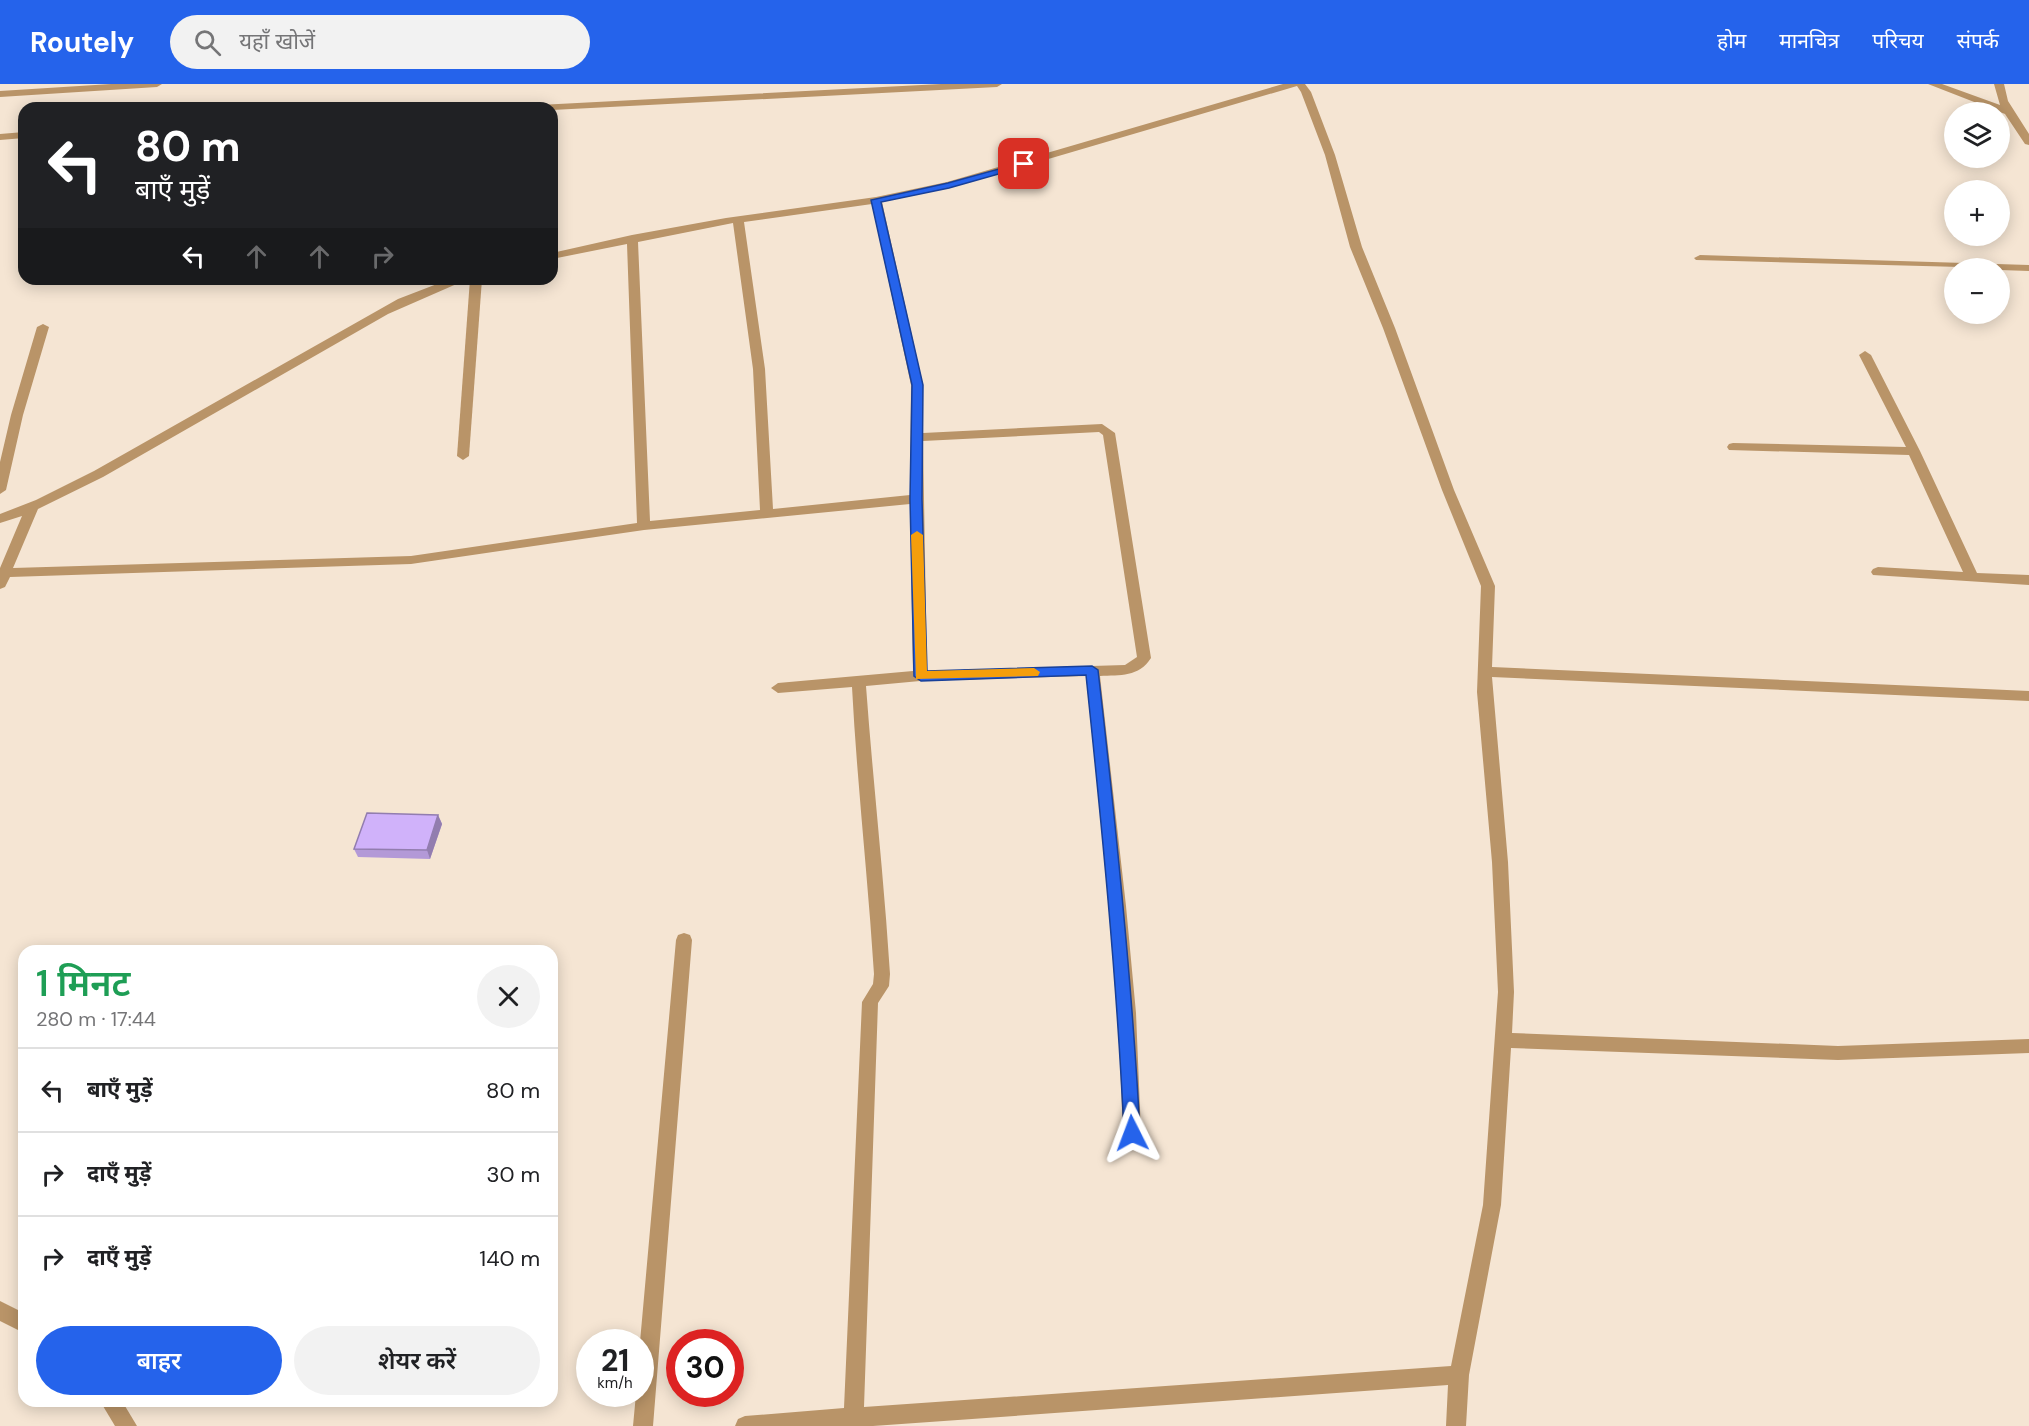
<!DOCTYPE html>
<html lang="hi">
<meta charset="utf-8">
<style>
body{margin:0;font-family:"DM Sans","Noto Sans Devanagari",sans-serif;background:#f2f2f2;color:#202124;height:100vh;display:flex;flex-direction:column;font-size:22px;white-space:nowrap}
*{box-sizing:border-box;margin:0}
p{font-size:20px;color:#757577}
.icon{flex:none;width:33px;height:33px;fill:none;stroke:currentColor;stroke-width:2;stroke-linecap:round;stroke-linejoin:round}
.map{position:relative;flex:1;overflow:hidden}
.side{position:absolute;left:18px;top:861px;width:540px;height:462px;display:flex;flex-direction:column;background:#fff;border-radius:18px;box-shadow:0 3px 15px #0003}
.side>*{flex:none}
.hud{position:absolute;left:18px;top:18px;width:540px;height:183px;border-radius:18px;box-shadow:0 3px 15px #0003;background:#202124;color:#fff;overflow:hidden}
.buttons{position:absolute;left:1944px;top:18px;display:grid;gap:12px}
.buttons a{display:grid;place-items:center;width:66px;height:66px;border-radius:50%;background:#fff;box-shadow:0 3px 15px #0003;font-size:30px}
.speed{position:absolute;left:576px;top:1245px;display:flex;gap:12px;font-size:30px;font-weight:700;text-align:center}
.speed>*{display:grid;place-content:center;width:78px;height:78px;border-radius:50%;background:#fff;box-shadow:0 3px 15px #0003;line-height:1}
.speed small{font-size:15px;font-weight:400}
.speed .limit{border:9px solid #d22;background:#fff;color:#111}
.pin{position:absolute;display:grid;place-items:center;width:51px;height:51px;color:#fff;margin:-26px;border-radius:12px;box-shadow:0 3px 9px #0006}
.me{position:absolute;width:66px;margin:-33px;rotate:357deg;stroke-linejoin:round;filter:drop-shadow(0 0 4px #0008)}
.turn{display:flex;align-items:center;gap:21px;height:126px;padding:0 18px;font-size:27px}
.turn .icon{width:78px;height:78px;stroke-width:2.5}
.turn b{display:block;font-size:42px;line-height:51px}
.lanes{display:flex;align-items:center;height:57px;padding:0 18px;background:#0003;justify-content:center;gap:30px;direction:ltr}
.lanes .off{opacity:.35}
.round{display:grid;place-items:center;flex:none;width:63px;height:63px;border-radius:32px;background:#f2f2f2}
.headline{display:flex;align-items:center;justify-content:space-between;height:102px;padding:0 18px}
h1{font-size:36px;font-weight:600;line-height:45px;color:#1e9e55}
.primary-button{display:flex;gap:12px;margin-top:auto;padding:12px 18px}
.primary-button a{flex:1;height:69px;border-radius:36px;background:#2563eb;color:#fff;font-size:24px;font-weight:600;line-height:69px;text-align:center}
.primary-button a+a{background:#f2f2f2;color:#202124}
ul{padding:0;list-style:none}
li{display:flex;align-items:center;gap:18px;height:84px;padding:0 18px;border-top:2px solid #e0e0e0}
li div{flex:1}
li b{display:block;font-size:22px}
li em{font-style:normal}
header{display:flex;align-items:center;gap:36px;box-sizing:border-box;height:84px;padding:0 30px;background:#2563eb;color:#fff}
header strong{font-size:28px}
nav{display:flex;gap:33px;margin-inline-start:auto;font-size:21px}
.search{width:420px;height:54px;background:#f2f2f2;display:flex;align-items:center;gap:15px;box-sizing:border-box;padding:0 21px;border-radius:33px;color:#757577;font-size:22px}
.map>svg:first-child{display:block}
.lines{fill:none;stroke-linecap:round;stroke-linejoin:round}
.minor{fill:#b99468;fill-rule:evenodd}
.wall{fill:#b399d7}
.shaded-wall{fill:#927daf}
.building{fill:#d0b2fa;stroke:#927daf;stroke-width:1.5}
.route{fill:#2563eb;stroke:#184099;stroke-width:1.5}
.slow{fill:#f59e0b}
</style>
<header>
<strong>Routely</strong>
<div class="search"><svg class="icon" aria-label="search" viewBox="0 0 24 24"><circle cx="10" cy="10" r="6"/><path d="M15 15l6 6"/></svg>यहाँ खोजें</div>
<nav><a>होम</a><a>मानचित्र</a><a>परिचय</a><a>संपर्क</a></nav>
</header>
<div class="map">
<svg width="2029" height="1342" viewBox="0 0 2029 1342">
<rect width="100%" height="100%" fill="#f5e5d3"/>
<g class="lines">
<g class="minor">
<path d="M111 0H162L157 3 0 13V7Z"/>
<path d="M941 0H1002L997 3 552 26V24H534L539 21Z"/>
<path d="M1283 0H1305L1311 8 1335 71 1362 163 1395 244 1454 406 1495 502 1492 583 2029 607V617L1492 593 1508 778 1514 908 1512 949 1838 962 2029 955V969L1838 976 1511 964 1501 1121 1469 1291 1466 1342H1446L1448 1301 873 1342H735L738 1335 745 1332 844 1324 862 918 873 900 874 890C868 794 857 699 852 603L778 609 771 604 778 599 913 587 910 420 644 446 411 480 10 493 5 503 0 505V484L22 432 0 439V430L36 416 94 387 398 215 450 195H468L388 230 103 393 38 425 13 484 411 472 637 439 627 160 552 175V169L632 151 726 134 876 113 947 98ZM1297 2 1301 8 1325 71 1350 163 1383 244 1442 406 1481 502 1477 608 1492 778 1498 908 1483 1121 1451 1282 864 1323 878 919 889 902 890 890C884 794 873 698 866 602L920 597 1086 592 1110 822 1118 929 1123 1049 1126 1055 1132 1057 1138 1055 1141 1049 1136 929 1126 822 1100 592C1120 591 1139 593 1151 574L1115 349 1102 340 923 349V301L882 118 953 103ZM872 120 911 301 910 411 773 425 765 285 744 138ZM733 139 753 285 760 426 650 437 638 158ZM1099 348 1103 351 1137 573 1125 581 927 587 923 357Z"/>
<path d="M1928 0H1942L2000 21 1994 0H2004L2008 17 2029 50V61L2025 60 2005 30Z"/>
<path d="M24 48V54L0 56V50Z"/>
<path d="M1700 171 2029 181V187L2000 186V184L1696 176 1694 174Z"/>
<path d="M470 195H482L469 372 463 376 457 372Z"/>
<path d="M43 240 49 243 23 331 6 406 0 410V378L11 331 37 243Z"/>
<path d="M1865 267 1871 271 1920 367 1977 489 2029 491V501L1873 491 1871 488 1873 485 1878 483 1963 488 1909 371 1729 366 1727 363 1729 360 1733 359 1906 363 1859 271Z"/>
<path d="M684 849 690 851 692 856 653 1342H633L636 1310H640V1258L676 856 678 851Z"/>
<path d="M0 1217 24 1229V1249L0 1237Z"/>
<path d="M100 1317H122L137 1342H115Z"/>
</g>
</g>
<path class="wall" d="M438 731 442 740 430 775 358 773 354 765Z"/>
<path class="shaded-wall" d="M438 731 442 740 430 775 427 766Z"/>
<path class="building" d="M367 729 438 731 427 766 354 765Z"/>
<path class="route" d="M1024 78 1028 80 1027 82 949 104 881 118 923 301 922 415 927 587 1092 582 1098 586C1116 741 1132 894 1140 1049L1138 1054 1132 1056 1126 1054 1124 1049C1117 896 1102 744 1086 591L921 597 914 592 910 415 912 301 871 116 948 99Z"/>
<path class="slow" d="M917 447 923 451 927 587 1034 584 1040 588 1038 592 916 595 911 451Z"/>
</svg>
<div class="buttons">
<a><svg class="icon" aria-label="layers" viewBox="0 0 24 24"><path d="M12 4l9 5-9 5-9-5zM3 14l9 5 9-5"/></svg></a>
<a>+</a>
<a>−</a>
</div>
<div class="speed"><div>21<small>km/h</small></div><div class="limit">30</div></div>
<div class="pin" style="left:1024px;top:80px;background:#d93025"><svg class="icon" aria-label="arrive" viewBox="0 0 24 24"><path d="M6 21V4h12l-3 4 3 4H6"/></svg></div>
<svg class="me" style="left:1132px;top:1049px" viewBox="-20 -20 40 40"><path d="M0-17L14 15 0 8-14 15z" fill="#2563eb" stroke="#fff" stroke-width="4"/></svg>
<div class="hud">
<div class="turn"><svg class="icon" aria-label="left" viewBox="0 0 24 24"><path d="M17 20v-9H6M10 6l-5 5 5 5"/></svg><div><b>80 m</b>बाएँ मुड़ें</div></div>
<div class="lanes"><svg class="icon" aria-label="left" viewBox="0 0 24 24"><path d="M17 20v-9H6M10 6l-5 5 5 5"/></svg><svg class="icon off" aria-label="ahead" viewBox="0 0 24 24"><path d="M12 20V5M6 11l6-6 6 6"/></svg><svg class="icon off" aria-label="ahead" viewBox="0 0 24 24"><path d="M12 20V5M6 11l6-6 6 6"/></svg><svg class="icon off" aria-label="right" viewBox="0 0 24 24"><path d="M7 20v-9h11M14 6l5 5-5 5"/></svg></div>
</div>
<section class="side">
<div class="headline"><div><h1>1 मिनट</h1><p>280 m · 17:44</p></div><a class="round"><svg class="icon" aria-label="close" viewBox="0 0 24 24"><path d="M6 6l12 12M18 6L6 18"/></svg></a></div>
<ul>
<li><svg class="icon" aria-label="left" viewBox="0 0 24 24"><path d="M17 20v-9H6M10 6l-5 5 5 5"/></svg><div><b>बाएँ मुड़ें</b></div><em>80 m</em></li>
<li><svg class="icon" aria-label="right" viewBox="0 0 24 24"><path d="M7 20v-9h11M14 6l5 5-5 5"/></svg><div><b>दाएँ मुड़ें</b></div><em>30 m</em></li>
<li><svg class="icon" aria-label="right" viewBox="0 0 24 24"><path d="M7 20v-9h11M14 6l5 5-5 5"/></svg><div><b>दाएँ मुड़ें</b></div><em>140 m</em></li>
</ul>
<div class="primary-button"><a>बाहर</a><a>शेयर करें</a></div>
</section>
</div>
